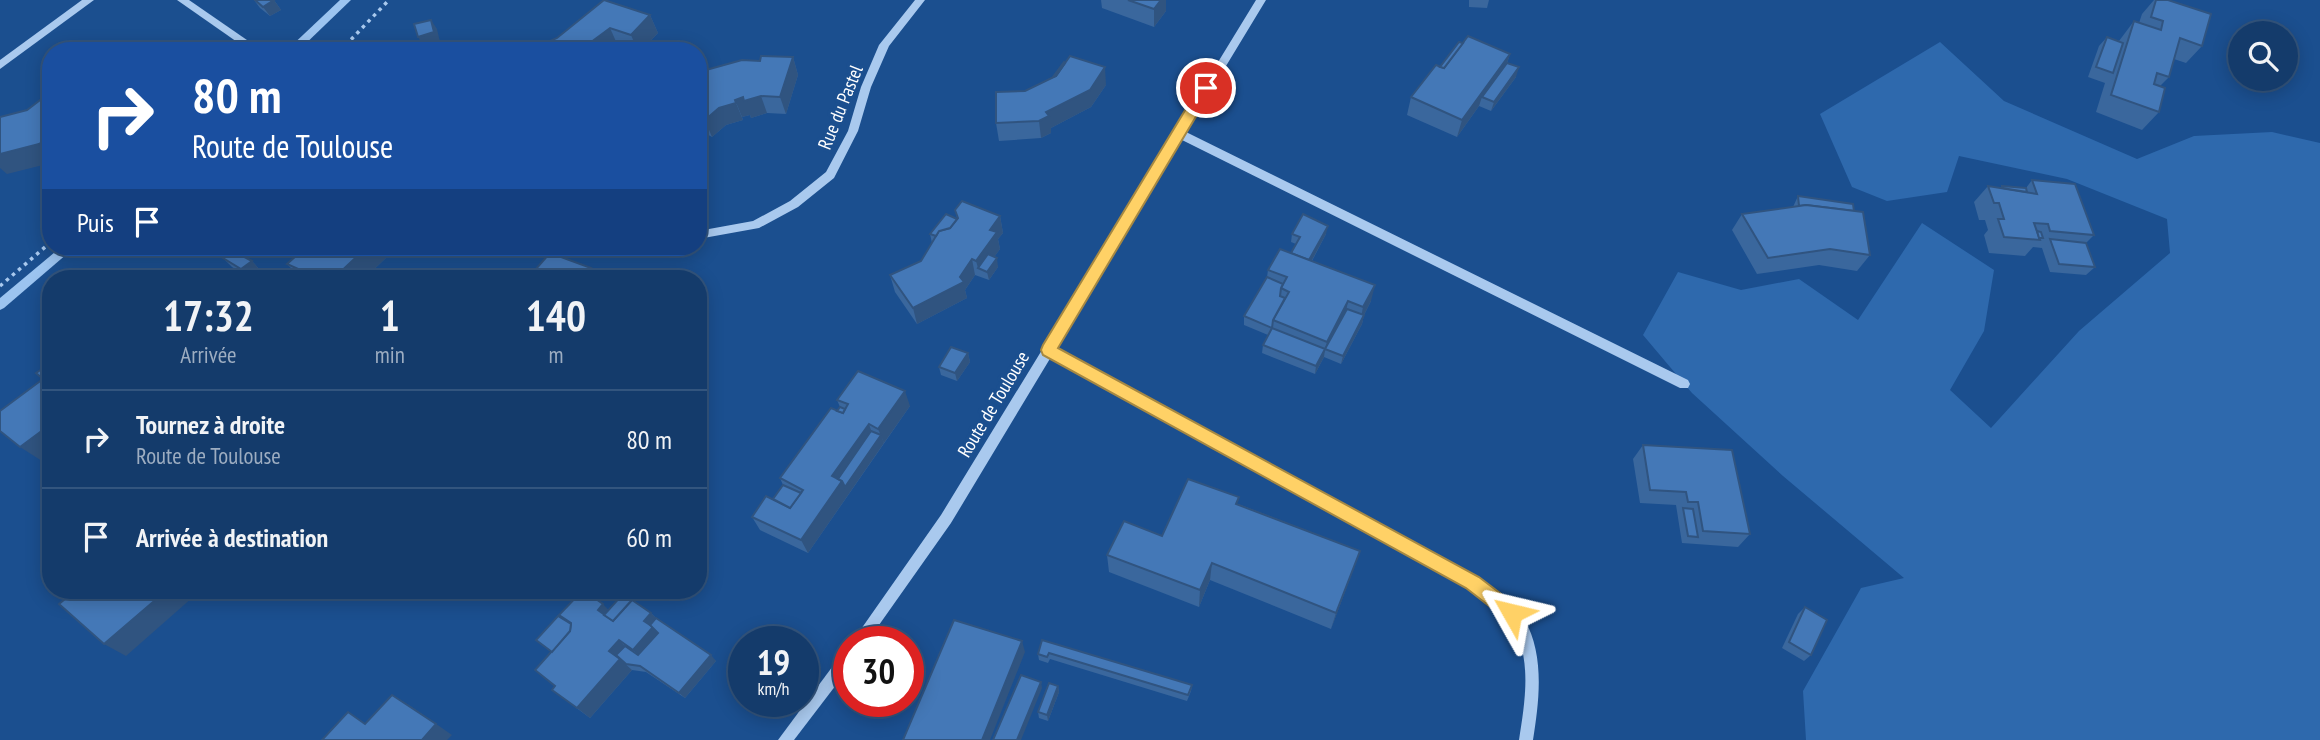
<!DOCTYPE html>
<html lang="fr">
<meta charset="utf-8">
<style>
body{margin:0;font-family:"PT Sans Narrow",sans-serif;background:#214673;color:#f1f3f6;height:100vh;display:flex;flex-direction:column;font-size:26px;white-space:nowrap}
*{box-sizing:border-box;margin:0}
p{font-size:23px;color:#9dadc1}
.icon{flex:none;width:38px;height:38px;fill:none;stroke:currentColor;stroke-width:2;stroke-linecap:round;stroke-linejoin:round}
.map{position:relative;flex:1;overflow:hidden}
.panel{position:absolute;left:42px;top:270px;width:665px;height:329px;display:flex;flex-direction:column;background:#143b6b;border-radius:28px;box-shadow:0 4px 18px #0003,0 0 0 2px #33557e}
.panel>*{flex:none}
.top-card{position:absolute;left:42px;top:42px;width:665px;height:214px;border-radius:28px;box-shadow:0 4px 18px #0003,0 0 0 2px #33557e;background:#1a4fa0;color:#fff;overflow:hidden}
.tools{position:absolute;left:2228px;top:21px;display:grid;gap:14px}
.tools a{display:grid;place-items:center;width:70px;height:70px;border-radius:50%;background:#143b6b;box-shadow:0 4px 18px #0003,0 0 0 2px #33557e;font-size:35px}
.speed{position:absolute;left:728px;top:626px;display:flex;gap:14px;font-size:35px;font-weight:700;text-align:center}
.speed>*{display:grid;place-content:center;width:91px;height:91px;border-radius:50%;background:#143b6b;box-shadow:0 4px 18px #0003,0 0 0 2px #33557e;line-height:1}
.speed small{font-size:18px;font-weight:400}
.speed .limit{border:10px solid #d22;background:#fff;color:#111}
.pin{position:absolute;display:grid;place-items:center;width:60px;height:60px;color:#fff;margin:-30px;border:4px solid #fff;border-radius:50%;box-shadow:0 2px 7px #0007}
.me{position:absolute;width:77px;margin:-38px;rotate:307deg;stroke-linejoin:round;filter:drop-shadow(0 0 5px #0008)}
.turn{display:flex;align-items:center;gap:24px;height:147px;padding:0 35px;font-size:32px}
.turn .icon{width:91px;height:91px;stroke-width:2.5}
.turn b{display:block;font-size:49px;line-height:60px}
.then{display:flex;align-items:center;height:66px;padding:0 35px;background:#0003;gap:14px;font-size:26px}
.eta{display:flex;justify-content:space-evenly;align-items:center;height:119px;text-align:center}
.eta b{font-size:42px;font-weight:700;line-height:49px}
ul{padding:0;list-style:none}
li{display:flex;align-items:center;gap:21px;height:98px;padding:0 35px;border-top:2px solid #33557e}
li div{flex:1}
li b{display:block;font-size:26px}
li em{font-style:normal}
.map>svg:first-child{display:block}
.green{fill:#2e69ad}
.lines{fill:none;stroke-linecap:round;stroke-linejoin:round}
.stream{fill:#9cc4f0;fill-rule:evenodd}
.path{stroke:#a9c9ee;stroke-width:3.5;stroke-dasharray:3.5 4.5;stroke-linecap:butt}
.minor{fill:#a9c9ee;fill-rule:evenodd}
.wall{fill:#3a679d}
.shaded-wall{fill:#305480}
.building{fill:#4478b7;stroke:#305480;stroke-width:2}
.route{fill:#ffd166;stroke:#a68842;stroke-width:2}
.labels{text-anchor:middle;dominant-baseline:central;stroke-width:7;stroke-linejoin:round;paint-order:stroke}
.street-label{font-size:19px;fill:#fff;stroke:#1b4f8f}
</style>
<div class="map">
<svg width="2320" height="740" viewBox="0 0 2320 740">
<rect width="100%" height="100%" fill="#1b4f8f"/>
<path class="green" d="M1940 42 2004 101 2137 159 2194 136 2272 132 2320 143V740H1806L1803 691 1861 588 1904 578 1783 476 1692 393 1643 335 1678 272 1741 290 1799 279 1858 320 1922 223 1994 270 1984 331 1950 390 1991 428 2079 331 2170 253 2167 219 2067 179 1959 156 1947 192 1887 201 1852 187 1820 114Z"/>
<g class="lines">
<g class="stream">
<path d="M340 0H351L298 51H286Z"/>
<path d="M61 247H75L4 308 0 310V298Z"/>
</g>
<g class="path">
<path d="M340 51 389 0"/>
<path d="M0 286 51 242"/>
</g>
<g class="minor">
<path d="M82 0H94L0 69V60Z"/>
<path d="M177 0H189L263 51H250Z"/>
<path d="M915 0H925L889 46 871 87 858 131 834 178 798 207 759 228 698 239V231L753 221 790 201 826 172 848 131 861 87 879 45Z"/>
<path d="M1256 0H1266L1186 132 1688 380 1690 384 1688 388H1680L1182 140 1056 348 1478 579C1491 588 1507 596 1517 608 1546 646 1540 696 1533 740H1519C1525 701 1534 652 1507 618 1497 605 1481 597 1468 587L1051 357 951 523 867 642H852L941 515Z"/>
<path d="M849 649V668L794 740H778L844 651Z"/>
</g>
</g>
<g class="wall">
<path d="M254 0H274L281 10 270 16 260 8Z"/>
<path d="M1101 0H1166V11L1154 27 1102 8Z"/>
<path d="M1469 0H1489L1487 8 1469 7Z"/>
<path d="M2154 0H2168L2202 46 2186 63 2174 59 2169 77 2160 86 2159 112 2142 130 2096 112 2105 83 2088 77 2099 46 2107 37 2119 41 2134 21 2139 23 2142 14Z"/>
<path d="M650 15 658 33 641 51H633L618 46 557 38Z"/>
<path d="M1510 54 1507 63 1516 77 1491 111 1479 106 1457 137 1407 115 1411 97 1440 67Z"/>
<path d="M793 57 798 75 786 114 767 113 751 118 750 115 742 117 743 120 726 125 712 137 698 129V76Z"/>
<path d="M1106 85 1091 107 1051 128V133L1041 138 999 141 996 123Z"/>
<path d="M2032 180 2094 235 2086 243 2095 267 2086 275 2050 272 2042 248 2033 247 2025 256 1989 253 1984 235 1988 230 1985 220H1979L1974 202 1988 186 2000 188 2002 186 2026 188Z"/>
<path d="M1798 196 1854 211 1870 255 1857 271 1819 265 1757 274 1732 230 1742 214 1793 207Z"/>
<path d="M955 210 1000 216 1003 233 998 239 1000 249 994 257 998 267 989 280 975 275 965 290 967 298 917 324 895 292 890 275 921 261 932 243 930 234 957 218Z"/>
<path d="M1292 234H1326L1312 261 1371 301 1364 315 1362 324 1341 364 1324 357 1315 374 1262 353 1263 345 1268 335 1244 325V316L1267 277 1268 270 1291 253 1296 244 1291 242Z"/>
<path d="M303 247H384L390 254 365 278H301L287 264 304 248Z"/>
<path d="M223 258 252 261 260 270 250 278 232 267Z"/>
<path d="M968 353 970 362 957 381 941 375 939 367Z"/>
<path d="M837 400 910 406 808 553 760 530 752 517 773 499 783 485 780 478 840 407Z"/>
<path d="M1643 445 1750 534 1738 547 1682 543 1676 505 1640 503 1633 459Z"/>
<path d="M1238 504 1360 551 1331 629 1210 580 1199 607 1109 572 1107 555 1162 536Z"/>
<path d="M631 601 651 613 656 618 716 661 685 698 646 672 632 670 590 718 552 690 555 686 535 670 551 652 536 640 559 615 608 610Z"/>
<path d="M1805 607 1811 655 1804 661 1782 648 1798 614Z"/>
<path d="M1042 640 1192 685 1191 691 1187 701 1050 659 1048 663 1039 660 1038 654Z"/>
<path d="M1058 686 1059 692 1048 721 1039 718 1038 712Z"/>
</g>
<g class="shaded-wall">
<path d="M274 0 281 10 270 16 263 7Z"/>
<path d="M1161 0H1166V11L1154 27V9Z"/>
<path d="M650 15 658 33 641 51H638L631 35Z"/>
<path d="M431 20 437 29 440 42 424 47 418 37Z"/>
<path d="M610 28 618 46 612 51H579Z"/>
<path d="M1510 54 1504 72 1482 97 1479 106 1457 137 1462 120Z"/>
<path d="M793 57 798 75 786 114 780 97Z"/>
<path d="M1105 67 1106 85 1091 107 1051 128V133L1041 138 1039 121 1046 112Z"/>
<path d="M1519 67 1516 77 1491 111 1494 102Z"/>
<path d="M761 96 767 113 751 118 750 115 742 117 735 100 743 97Z"/>
<path d="M736 103 743 120 726 125 712 137 705 120 719 108Z"/>
<path d="M48 138 51 140V163L7 174 0 168V154Z"/>
<path d="M1000 216 1003 233 998 239 1000 249 984 271 978 268 976 261 990 230Z"/>
<path d="M1328 226 1326 234 1304 275 1305 267Z"/>
<path d="M367 247H384L390 254 365 278H334Z"/>
<path d="M997 258 998 267 989 280 987 272Z"/>
<path d="M972 259 975 275 965 290 967 298 917 324 913 308 960 277Z"/>
<path d="M252 261 260 270 250 278 241 269Z"/>
<path d="M591 268 597 278H582Z"/>
<path d="M1375 285 1371 301 1360 323 1363 307Z"/>
<path d="M1348 301 1345 317 1325 349 1327 342Z"/>
<path d="M1364 315 1362 324 1341 364 1343 356Z"/>
<path d="M1325 349 1324 357 1315 374 1316 366Z"/>
<path d="M968 353 970 362 957 381 955 373Z"/>
<path d="M905 391 910 406 884 443 878 429Z"/>
<path d="M51 424V454L42 461 20 447Z"/>
<path d="M869 424 874 439 881 435 884 443 808 553 801 540 832 476Z"/>
<path d="M1360 551 1354 568 1331 629 1336 613Z"/>
<path d="M1212 563 1210 580 1199 607 1200 590Z"/>
<path d="M167 590H201L126 656 104 644Z"/>
<path d="M603 604 614 616 611 621 598 610Z"/>
<path d="M651 613 662 624 664 639 644 661 633 650 644 621Z"/>
<path d="M619 640 631 652 622 661 632 670 590 718 577 708 609 651Z"/>
<path d="M1022 641 1025 652 990 740H982Z"/>
<path d="M711 655 716 661 685 698 679 693Z"/>
<path d="M1041 682 1042 688 1021 740H1017Z"/>
<path d="M1058 686 1059 692 1048 721 1047 715Z"/>
<path d="M392 695 409 705 452 735 447 740H422Z"/>
</g>
<g class="building">
<path d="M255 0H274L263 7Z"/>
<path d="M604 0 650 15 631 35 610 28 579 51H528L557 38Z"/>
<path d="M1128 0H1161L1154 9Z"/>
<path d="M2156 0H2168L2211 14 2202 46 2180 38 2169 77 2157 73 2154 84 2165 88 2159 112 2111 95 2134 21 2161 30 2163 21 2151 17Z"/>
<path d="M431 20 434 32 418 37 414 24Z"/>
<path d="M1468 36 1510 54 1462 120 1411 97 1436 65 1444 68Z"/>
<path d="M2107 37 2123 43 2113 73 2096 67Z"/>
<path d="M1459 42 1463 43 1444 68 1440 67Z"/>
<path d="M761 56 793 57 780 97 761 96 744 101 743 97 735 100 736 103 719 108 705 120 698 116V76L706 70 742 60 760 61Z"/>
<path d="M1070 56 1105 67 1090 90 1046 112 1049 116 1039 121 996 123V92L1025 91 1056 76Z"/>
<path d="M1064 62 1065 63 1056 76 1053 77Z"/>
<path d="M1507 63 1519 67 1494 102 1482 97Z"/>
<path d="M50 82H51V139L48 138 39 144 0 154V117L27 110 48 94Z"/>
<path d="M2032 180 2075 184 2094 235 2050 231 2048 224 2034 223 2040 240 2004 237 1998 219H2004L1999 203H1994L1988 186 2037 194Z"/>
<path d="M2002 186 2026 188 2027 192 2002 188Z"/>
<path d="M1798 196 1853 204 1854 211 1806 205 1799 206Z"/>
<path d="M962 201 1000 216 990 230 997 232 976 261 972 259 960 277 964 282 913 308 890 275 921 261 939 231 950 228 958 218 955 210Z"/>
<path d="M1806 205 1863 212 1870 255 1830 249 1768 258 1742 214Z"/>
<path d="M946 214 957 219 950 228 939 231 936 236 930 234Z"/>
<path d="M1303 214 1328 226 1309 260 1291 253 1300 237 1292 234Z"/>
<path d="M2037 231 2041 232 2043 238H2039Z"/>
<path d="M2050 239 2086 243 2095 267 2059 264Z"/>
<path d="M306 247H367L334 278H318L287 264Z"/>
<path d="M1280 249 1375 285 1363 307 1348 301 1327 342 1273 320 1289 292 1281 288 1287 277 1268 270Z"/>
<path d="M233 251 252 261 241 269 223 258Z"/>
<path d="M550 253 591 268 582 278H528Z"/>
<path d="M988 254 997 258 987 272 978 268Z"/>
<path d="M1267 277 1283 284 1281 288 1280 296 1285 298 1273 320 1272 328 1244 316Z"/>
<path d="M1347 309 1364 315 1343 356 1325 349 1316 366 1263 345 1272 328 1325 349Z"/>
<path d="M951 347 968 353 955 373 939 367Z"/>
<path d="M51 363V424L20 447 0 431V411L43 379 36 373Z"/>
<path d="M858 371 905 391 878 429 869 424 832 476 842 481 801 540 752 517 766 496 790 508 803 490 780 478 831 408 843 413 848 404 837 400Z"/>
<path d="M840 407 845 409 843 413 837 411Z"/>
<path d="M871 431 881 435 845 487 842 481 838 479Z"/>
<path d="M1643 445 1732 450 1750 534 1703 531 1698 502H1688L1686 492 1650 490Z"/>
<path d="M1188 479 1239 497 1236 504 1360 551 1336 613 1212 563 1200 590 1107 555 1124 521 1162 536Z"/>
<path d="M783 485 801 493 790 508 773 499Z"/>
<path d="M1683 508 1693 509 1698 537 1688 536Z"/>
<path d="M76 590H167L104 644 59 604Z"/>
<path d="M583 590 603 604 598 610 613 621 632 600 651 613 644 621 653 627 633 650 619 640 609 651 620 659 577 708 552 690 555 686 535 670 570 631 571 623 559 615Z"/>
<path d="M622 595 631 601 613 621 604 615Z"/>
<path d="M1805 607 1827 620 1811 655 1789 642Z"/>
<path d="M558 616 571 624 570 631 552 652 536 640Z"/>
<path d="M656 618 711 655 679 693 640 666 626 664 616 655 625 646 638 655 658 633 650 625Z"/>
<path d="M954 620 1022 641 982 740H903Z"/>
<path d="M1042 640 1192 685 1188 695 1049 653 1047 657 1038 654Z"/>
<path d="M1021 675 1041 682 1017 740H993Z"/>
<path d="M1049 683 1058 686 1047 715 1038 712Z"/>
<path d="M392 695 436 724 422 740H322L348 712 365 724Z"/>
</g>
<path class="route" d="M1206 83 1213 88 1058 348 1479 577 1518 607 1521 613 1518 619 1512 621 1506 619 1466 588 1043 355 1041 350 1043 345 1201 84Z"/>
<g class="labels">
<g class="street-label">
<text transform="translate(840 107) rotate(-68)">Rue du Pastel</text>
<text transform="translate(993 404) rotate(-59)">Route de Toulouse</text>
</g>
</g>
</svg>
<div class="tools">
<a><svg class="icon" aria-label="search" viewBox="0 0 24 24"><circle cx="10" cy="10" r="6"/><path d="M15 15l6 6"/></svg></a>
</div>
<div class="speed"><div>19<small>km/h</small></div><div class="limit">30</div></div>
<div class="pin" style="left:1206px;top:88px;background:#d93025"><svg class="icon" aria-label="arrive" viewBox="0 0 24 24"><path d="M6 21V4h12l-3 4 3 4H6"/></svg></div>
<svg class="me" style="left:1512px;top:613px" viewBox="-20 -20 40 40"><path d="M0-17L14 15 0 8-14 15z" fill="#ffd166" stroke="#fff" stroke-width="4"/></svg>
<div class="top-card">
<div class="turn"><svg class="icon" aria-label="right" viewBox="0 0 24 24"><path d="M7 20v-9h11M14 6l5 5-5 5"/></svg><div><b>80 m</b>Route de Toulouse</div></div>
<div class="then">Puis<svg class="icon" aria-label="arrive" viewBox="0 0 24 24"><path d="M6 21V4h12l-3 4 3 4H6"/></svg></div>
</div>
<section class="panel">
<div class="eta">
<div><b>17:32</b><p>Arrivée</p></div>
<div><b>1</b><p>min</p></div>
<div><b>140</b><p>m</p></div>
</div>
<ul>
<li><svg class="icon" aria-label="right" viewBox="0 0 24 24"><path d="M7 20v-9h11M14 6l5 5-5 5"/></svg><div><b>Tournez à droite</b><p>Route de Toulouse</p></div><em>80 m</em></li>
<li><svg class="icon" aria-label="arrive" viewBox="0 0 24 24"><path d="M6 21V4h12l-3 4 3 4H6"/></svg><div><b>Arrivée à destination</b></div><em>60 m</em></li>
</ul>
</section>
</div>
